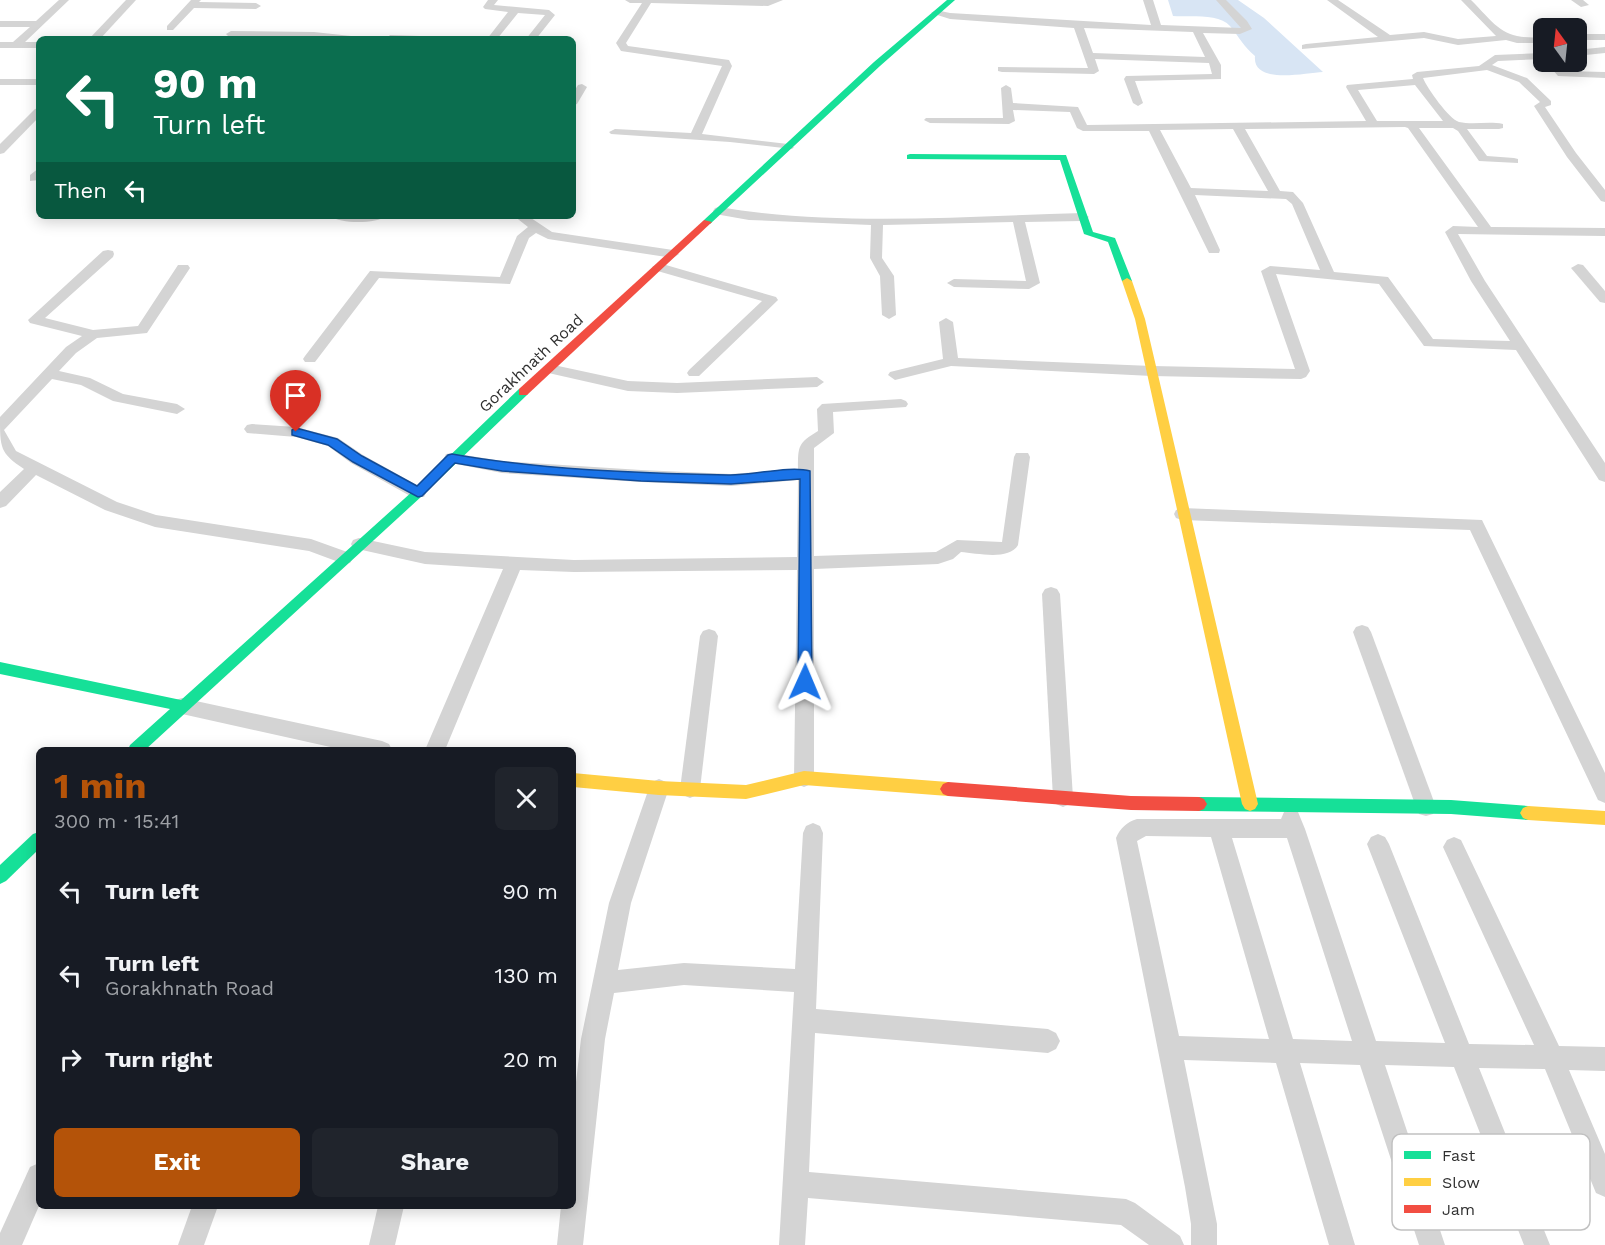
<!DOCTYPE html>
<meta charset="utf-8">
<style>
body{margin:0;font-family:"Work Sans",sans-serif;background:#20242c;color:#f1f3f6;height:100vh;display:flex;flex-direction:column;font-size:22px;white-space:nowrap}
*{box-sizing:border-box;margin:0}
p{font-size:20px;color:#9ea1a6}
.icon{flex:none;width:33px;height:33px;fill:none;stroke:currentColor;stroke-width:2;stroke-linecap:round;stroke-linejoin:round}
.map{position:relative;flex:1;overflow:hidden}
.drawer{position:absolute;left:36px;top:747px;width:540px;height:462px;display:flex;flex-direction:column;background:#171b24;border-radius:9px;box-shadow:0 3px 15px #0003}
.drawer>*{flex:none}
.top-card{position:absolute;left:36px;top:36px;width:540px;height:183px;border-radius:9px;box-shadow:0 3px 15px #0003;background:#0b6e4f;color:#fff;overflow:hidden}
.needle{width:39px;rotate:345deg}
.buttons{position:absolute;left:1533px;top:18px;display:grid;gap:12px}
.buttons a{display:grid;place-items:center;width:54px;height:54px;border-radius:9px;background:#171b24;box-shadow:0 3px 15px #0003;font-size:30px}
.pin{position:absolute;display:grid;place-items:center;width:51px;height:51px;color:#fff;margin:-62px -26px;border-radius:50% 50% 50% 0;rotate:-45deg;box-shadow:0 0 6px #0007}
.pin .icon{rotate:45deg}
.me{position:absolute;width:66px;margin:-33px;rotate:1deg;stroke-linejoin:round;filter:drop-shadow(0 0 4px #0008)}
.turn{display:flex;align-items:center;gap:21px;height:126px;padding:0 18px;font-size:27px}
.turn .icon{width:78px;height:78px;stroke-width:2.5}
.turn b{display:block;font-size:42px;line-height:51px}
.then{display:flex;align-items:center;height:57px;padding:0 18px;background:#0003;gap:12px;font-size:22px}
.round{display:grid;place-items:center;flex:none;width:63px;height:63px;border-radius:9px;background:#20242c}
.overview{display:flex;align-items:center;justify-content:space-between;height:102px;padding:0 18px}
h1{font-size:36px;font-weight:700;line-height:45px;color:#b45309}
.primary-button{display:flex;gap:12px;margin-top:auto;padding:12px 18px}
.primary-button a{flex:1;height:69px;border-radius:9px;background:#b45309;color:#fff;font-size:24px;font-weight:700;line-height:69px;text-align:center}
.primary-button a+a{background:#20242c;color:#f1f3f6}
ul{padding:0;list-style:none}
li{display:flex;align-items:center;gap:18px;height:84px;padding:0 18px}
li div{flex:1}
li b{display:block;font-size:22px}
li em{font-style:normal}
.map>svg:first-child{display:block}
.water{fill:#d8e5f4}
.lines{fill:none;stroke-linecap:round;stroke-linejoin:round}
.street{fill:#d4d4d4;fill-rule:evenodd}
.fast{fill:#16e098;fill-rule:evenodd}
.slow{fill:#ffcf43;fill-rule:evenodd}
.jam{fill:#f24e42;fill-rule:evenodd}
.route{fill:#1a73e8;stroke:#114b97;stroke-width:1.5}
.labels{text-anchor:middle;dominant-baseline:central;stroke-width:6;stroke-linejoin:round;paint-order:stroke}
.street-label{font-size:16px;fill:#303030;stroke:#fff}
.key{fill:#fff;stroke:#c1c1c1;stroke-width:1.5}
.key-label{font-size:16px;fill:#303030}
</style>
<div class="map">
<svg width="1605" height="1245" viewBox="0 0 1605 1245">
<rect width="100%" height="100%" fill="#fff"/>
<path class="water" d="M1168 0H1238L1264 18 1323 72C1304 73 1252 85 1255 56 1244 47 1239 37 1230 26 1219 13 1189 17 1173 16Z"/>
<g class="lines">
<g class="street">
<path d="M59 0H69L25 42H39V48H0V42H13L30 27H0V21H36Z"/>
<path d="M126 0H136L100 39H89Z"/>
<path d="M191 0H201L199 2 256 3 261 6 256 9 194 8 173 30H167V26Z"/>
<path d="M488 0H498L494 5 549 10 555 15 536 39H526L545 15 518 13 497 39H487L508 12 485 9 483 7Z"/>
<path d="M625 0H783L768 6 651 3 626 43 628 46 729 60 732 66 702 134 788 144 794 147 792 149 730 142 611 134 609 132 615 129 691 133 722 66 621 51 616 43 642 3H630Z"/>
<path d="M1143 0H1153L1161 25 1241 28 1216 0H1226L1247 21 1252 29 1240 34 1203 33 1221 65V79L1135 81 1143 103 1138 106 1133 103 1124 79 1126 76 1212 74 1209 63 1095 59 1099 71 1094 74 1002 72 998 71V67L1088 68 1074 28 950 19 931 13 936 10 950 13 1151 25ZM1084 28 1193 32 1205 57 1093 53Z"/>
<path d="M1327 0H1338L1390 35 1424 32 1458 39 1496 36 1461 0H1471C1498 27 1502 40 1544 37V43H1517L1506 40 1458 45 1424 38 1302 49V45L1306 44 1378 37Z"/>
<path d="M1571 0H1583L1589 5 1581 7Z"/>
<path d="M231 31 314 32 351 36 356 39 228 36 226 34Z"/>
<rect x="1576" y="34" width="29" height="6"/>
<path d="M390 35 420 36 425 39H386Z"/>
<path d="M1605 47V53L1576 56V50Z"/>
<path d="M1544 53V59L1498 61 1492 65 1527 78 1551 101V105L1545 107 1576 153 1605 190V202L1601 201 1567 157 1534 106 1540 102 1519 82 1487 70 1423 78C1427 88 1449 119 1459 122 1473 125 1489 121 1503 124V128L1499 129H1467L1487 156 1514 158 1518 159V163L1479 161 1458 131 1453 128H1419L1491 227 1605 228V236L1458 234 1485 281 1605 463V482L1599 480 1516 350 1424 346 1379 284 1276 274 1310 371 1306 377 1301 379 1152 376 951 366 895 380 888 375 890 372 943 359 939 322 946 318 953 322 958 358 1152 366 1295 369 1261 271 1270 266 1320 270 1292 204 1286 199 1195 195 1220 250 1219 253H1209L1149 131H1083L1077 128 1070 112 1013 110 1015 121 1009 124 930 123 924 120 926 118H1003L1001 88 1006 85 1011 88 1013 103 1078 107 1087 125 1366 121 1346 87 1347 85 1413 79 1412 75 1417 72 1479 66 1495 55ZM1415 85 1443 121H1377L1358 90ZM1405 127 1408 128 1478 227 1453 226 1445 232 1471 281 1510 341 1433 339 1388 277 1334 272 1303 203 1293 192 1280 191 1245 129ZM1233 129 1268 191 1191 188 1160 130Z"/>
<path d="M1546 62H1556L1565 71 1605 72V78L1558 76Z"/>
<rect x="0" y="79" width="39" height="6"/>
<path d="M582 84 587 87 577 104 573 105V93L578 85Z"/>
<path d="M39 108V117L4 153 0 154V144L35 109Z"/>
<path d="M39 168V180L30 181V175Z"/>
<path d="M719 207C838 227 963 216 1083 213L1089 217 1083 221 1025 222 1040 283 1029 289 954 287 947 283 954 279 1026 281 1013 222 883 225 882 258 894 276 896 315 889 319 882 315 880 276 870 258 871 225 749 220 715 214 713 211 715 208Z"/>
<path d="M331 216H386C377 224 339 224 331 216Z"/>
<path d="M514 216H528L552 232 673 250 679 254 673 258 548 239 536 233 529 238 510 284 379 278 315 362H305L303 359 305 356 370 271 500 277 517 236 528 227Z"/>
<path d="M108 250 113 251 114 254 113 257 45 318 93 330 138 326 178 265H188L190 268 147 333 97 338 76 353 59 371 90 378 123 394 177 404 185 409 177 414 113 401 81 385 52 379 4 430 16 451 117 502 156 515 311 539 350 553 353 558 350 563 344 564 309 551 155 527 105 510 36 475 6 506 0 508V492L24 469C0 453 0 448 0 417L66 347 82 336 30 323 28 320 103 251Z"/>
<path d="M659 263 776 297 778 300 699 376H689L687 373 689 370 762 301 654 270 652 267Z"/>
<path d="M1578 264 1583 265 1605 291V303L1600 302 1571 268Z"/>
<path d="M549 364 628 381 677 383 817 377 824 382 817 387 677 393 628 391 544 372 542 369Z"/>
<path d="M901 399 906 401 908 404 906 407 833 412 834 433 814 448V556L936 552 957 540 1002 542 1014 457 1016 453H1028L1030 457 1018 545C1009 561 976 553 961 552L953 559 938 564 814 569V778L811 784 804 787 797 784 794 778 797 570 574 572 520 570 445 750H425L503 569 425 564 353 548 351 544 353 540 359 538 425 552 574 560 797 557 798 480 731 486 641 482 502 473 446 462 444 458 446 454 452 453 502 461 641 470 731 474 798 469C798 446 798 443 818 431L817 409 822 404Z"/>
<path d="M252 424 296 427 338 438 363 455 424 489 426 493 424 497H412L351 463 328 446 296 437 247 433 244 429 247 425Z"/>
<path d="M1182 508 1482 520 1605 773V803L1598 800 1470 530 1182 520 1176 518 1174 514 1176 510Z"/>
<path d="M1051 587 1057 589 1060 594 1073 798 1070 804 1063 807 1056 804 1053 798 1042 594 1045 589Z"/>
<path d="M1362 625 1368 627 1371 632 1436 807 1433 814 1426 816 1419 814 1416 807 1353 632 1356 627Z"/>
<path d="M709 629 715 631 718 636 700 789 697 795 690 798 683 795 680 789 700 636 703 631Z"/>
<path d="M182 698 382 741 389 744 392 750H344L182 714 175 712 172 706 175 700Z"/>
<path d="M659 779 666 782 669 788 631 903 618 970 684 963 795 969 803 833 806 826 813 823 820 826 823 833 816 1009 1048 1029 1056 1033 1060 1041 1056 1049 1048 1053 815 1033 809 1172 1126 1199 1135 1203 1180 1236 1184 1245H1149L1121 1225 808 1198 805 1245H779L794 992 684 985 614 993 605 1039 583 1245H557L561 1206H573V1108L581 1039 609 903 649 788 652 782Z"/>
<path d="M1291 810 1298 812 1305 829 1376 1041 1445 1043 1367 844 1371 837 1378 834 1385 837 1389 844 1469 1044 1534 1045 1443 847 1447 840 1454 837 1461 840 1559 1046 1605 1047V1071L1569 1070 1605 1154V1197L1596 1193 1545 1069 1479 1068 1550 1245H1524L1454 1067 1385 1065 1445 1245H1419L1360 1065 1300 1063 1355 1245H1329L1276 1063 1184 1060 1217 1224V1245H1191V1224L1185 1187 1116 838C1120 828 1127 822 1137 819H1281L1284 812ZM1146 836 1211 837 1269 1039 1179 1036 1137 841ZM1232 838H1287L1352 1041 1293 1039Z"/>
<path d="M39 1163V1206L22 1245H0V1233L30 1167Z"/>
<path d="M192 1206H218L204 1245H178Z"/>
<path d="M378 1206H404L395 1245H369Z"/>
</g>
<g class="fast">
<path d="M947 0H955L880 66 710 224H704V220L874 62Z"/>
<path d="M910 154 1066 155 1093 232 1115 238 1132 281 1127 284 1122 281 1108 242 1084 234 1060 160 907 159V155Z"/>
<path d="M523 388 529 392 527 395 422 496 145 750H128L130 745 170 709 0 674V662L181 700 414 490 519 389Z"/>
<path d="M1199 797 1451 800 1528 806 1533 808 1536 813 1533 818 1528 820 1451 814 1199 811 1194 809 1191 804 1194 799Z"/>
<path d="M39 832V849L6 881 0 884V865L33 834Z"/>
</g>
<g class="slow">
<path d="M1127 278 1132 281 1145 319 1258 804 1255 809 1250 811 1245 809 1242 804 1135 319 1122 281Z"/>
<path d="M804 771 948 782 953 784 956 789 953 794 948 796 804 785 746 799 659 795 573 787V773L659 781 746 785Z"/>
<path d="M1528 806 1605 811V825L1528 820 1523 818 1520 813 1523 808Z"/>
</g>
<g class="jam">
<path d="M704 220 712 222 527 395H519V389Z"/>
<path d="M948 782 1131 796 1199 797 1204 799 1207 804 1204 809 1199 811 1131 810 948 796 943 794 940 789 943 784Z"/>
</g>
</g>
<path class="route" d="M296 428 337 439 362 456 417 486 448 455 452 454C542 470 636 473 728 475 750 476 790 465 810 471L812 682 810 687H800L798 682 800 479 731 484 641 481 502 471 455 463 422 496 418 497 353 462 328 445 292 435V430Z"/>
<g class="labels">
<g class="street-label">
<text transform="translate(531 363) rotate(-43)">Gorakhnath Road</text>
</g>
</g>
<rect x="1392" y="1134" width="198" height="96" rx="9" class="key"/>
<rect x="1404" y="1151" width="27" height="8" fill="#16e098"/>
<rect x="1404" y="1178" width="27" height="8" fill="#ffcf43"/>
<rect x="1404" y="1205" width="27" height="8" fill="#f24e42"/>
<g class="key-label">
<text x="1442" y="1161">Fast</text>
<text x="1442" y="1188">Slow</text>
<text x="1442" y="1215">Jam</text>
</g>
</svg>
<div class="buttons">
<a><svg class="needle" viewBox="-14 -14 28 28"><path d="M0-13l5 13h-10z" fill="#e53935"/><path d="M0 13l5-13h-10z" fill="#9ea1a6"/></svg></a>
</div>
<div class="pin" style="left:296px;top:432px;background:#d93025"><svg class="icon" aria-label="arrive" viewBox="0 0 24 24"><path d="M6 21V4h12l-3 4 3 4H6"/></svg></div>
<svg class="me" style="left:805px;top:682px" viewBox="-20 -20 40 40"><path d="M0-17L14 15 0 8-14 15z" fill="#1a73e8" stroke="#fff" stroke-width="4"/></svg>
<div class="top-card">
<div class="turn"><svg class="icon" aria-label="left" viewBox="0 0 24 24"><path d="M17 20v-9H6M10 6l-5 5 5 5"/></svg><div><b>90 m</b>Turn left</div></div>
<div class="then">Then<svg class="icon" aria-label="left" viewBox="0 0 24 24"><path d="M17 20v-9H6M10 6l-5 5 5 5"/></svg></div>
</div>
<section class="drawer">
<div class="overview"><div><h1>1 min</h1><p>300 m · 15:41</p></div><a class="round"><svg class="icon" aria-label="close" viewBox="0 0 24 24"><path d="M6 6l12 12M18 6L6 18"/></svg></a></div>
<ul>
<li><svg class="icon" aria-label="left" viewBox="0 0 24 24"><path d="M17 20v-9H6M10 6l-5 5 5 5"/></svg><div><b>Turn left</b></div><em>90 m</em></li>
<li><svg class="icon" aria-label="left" viewBox="0 0 24 24"><path d="M17 20v-9H6M10 6l-5 5 5 5"/></svg><div><b>Turn left</b><p>Gorakhnath Road</p></div><em>130 m</em></li>
<li><svg class="icon" aria-label="right" viewBox="0 0 24 24"><path d="M7 20v-9h11M14 6l5 5-5 5"/></svg><div><b>Turn right</b></div><em>20 m</em></li>
</ul>
<div class="primary-button"><a>Exit</a><a>Share</a></div>
</section>
</div>
